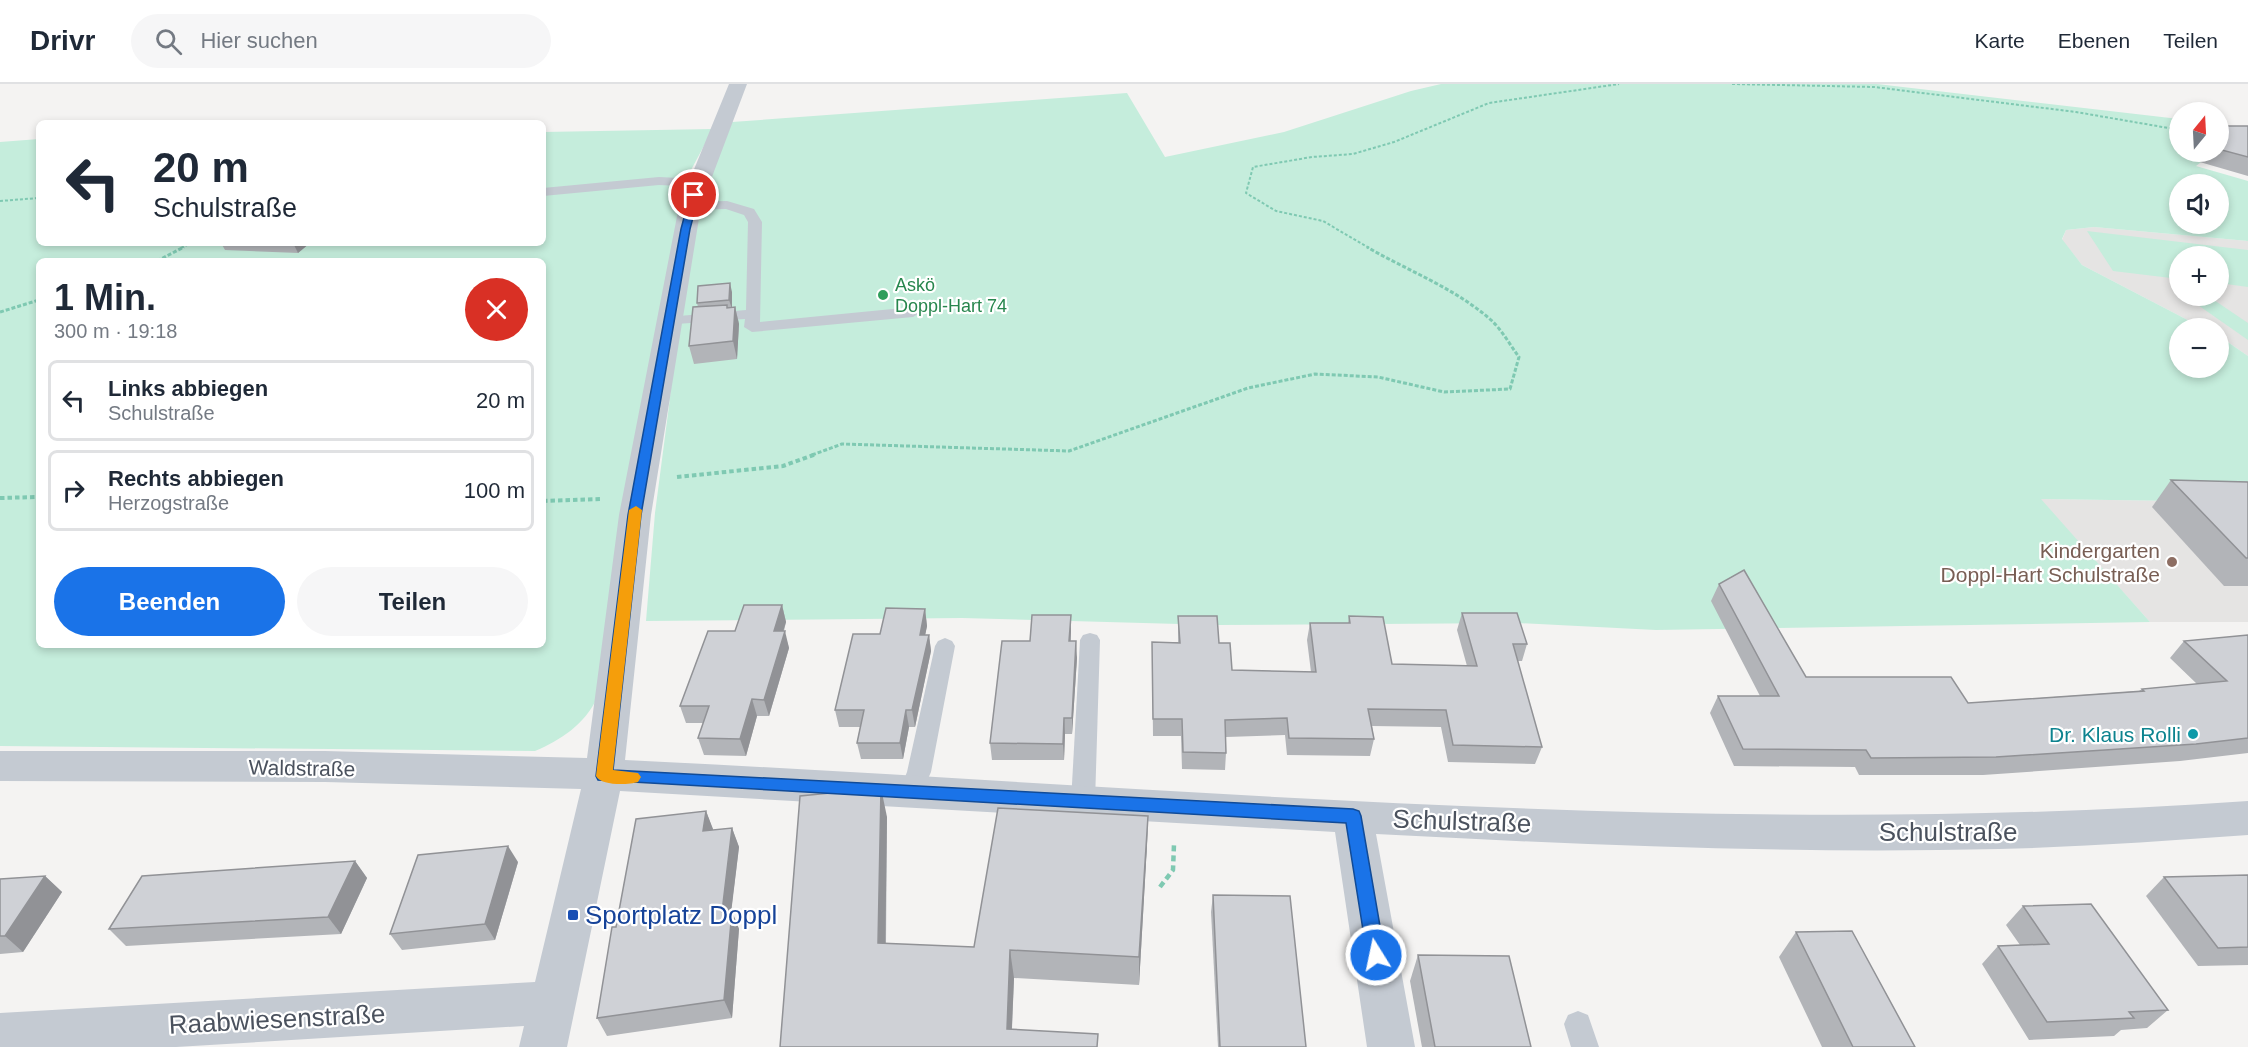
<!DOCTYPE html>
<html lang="de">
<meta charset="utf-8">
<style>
body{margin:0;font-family:Helvetica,sans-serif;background:#f6f6f7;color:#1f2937;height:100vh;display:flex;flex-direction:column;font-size:22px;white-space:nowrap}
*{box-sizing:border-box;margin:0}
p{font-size:20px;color:#747a83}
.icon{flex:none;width:33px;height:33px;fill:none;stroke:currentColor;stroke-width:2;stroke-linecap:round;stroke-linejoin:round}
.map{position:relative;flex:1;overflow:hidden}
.side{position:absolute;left:36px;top:174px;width:510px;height:390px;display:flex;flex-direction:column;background:#fff;border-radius:9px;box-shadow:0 3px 9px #0003}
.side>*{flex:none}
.banner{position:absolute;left:36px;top:36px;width:510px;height:126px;border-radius:9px;box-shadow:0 3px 9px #0003;background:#fff;color:#1f2937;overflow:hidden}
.needle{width:39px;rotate:18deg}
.tools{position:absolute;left:2169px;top:18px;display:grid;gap:12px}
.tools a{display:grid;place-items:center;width:60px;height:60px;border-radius:50%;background:#fff;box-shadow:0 3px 9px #0003;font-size:30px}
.pin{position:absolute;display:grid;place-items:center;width:51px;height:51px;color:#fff;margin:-26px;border:3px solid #fff;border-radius:50%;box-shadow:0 2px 6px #0007}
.me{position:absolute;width:66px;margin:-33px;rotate:350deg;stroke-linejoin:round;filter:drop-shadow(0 0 4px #0008)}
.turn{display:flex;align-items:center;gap:21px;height:126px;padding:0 18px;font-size:27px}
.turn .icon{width:78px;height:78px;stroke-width:2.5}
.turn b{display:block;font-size:42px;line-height:51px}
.round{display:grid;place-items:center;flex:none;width:63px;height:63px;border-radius:32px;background:#f6f6f7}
.head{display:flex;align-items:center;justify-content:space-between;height:102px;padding:0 18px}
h1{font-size:36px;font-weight:700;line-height:45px}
.cta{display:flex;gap:12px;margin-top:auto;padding:12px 18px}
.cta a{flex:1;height:69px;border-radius:36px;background:#1a73e8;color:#fff;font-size:24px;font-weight:700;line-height:69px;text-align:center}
.cta a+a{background:#f6f6f7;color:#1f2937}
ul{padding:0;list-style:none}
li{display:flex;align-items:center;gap:18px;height:81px;margin:0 12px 9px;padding:0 6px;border:3px solid #e0e1e3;border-radius:9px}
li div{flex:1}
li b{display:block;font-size:22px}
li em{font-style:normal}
header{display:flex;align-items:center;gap:36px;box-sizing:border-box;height:84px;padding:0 30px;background:#fff;border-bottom:2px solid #e0e1e3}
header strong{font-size:28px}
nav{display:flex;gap:33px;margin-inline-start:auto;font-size:21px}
.search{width:420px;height:54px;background:#f6f6f7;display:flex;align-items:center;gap:15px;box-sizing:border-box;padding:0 21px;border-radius:33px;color:#747a83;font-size:22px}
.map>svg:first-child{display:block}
.education{fill:#e5e4e3;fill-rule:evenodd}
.green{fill:#c5eddc;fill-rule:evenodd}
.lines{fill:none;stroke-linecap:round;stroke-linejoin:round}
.path-far3{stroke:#7fc9b2;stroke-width:2;stroke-dasharray:3 2;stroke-linecap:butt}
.path-far2{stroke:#7fc9b2;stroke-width:3;stroke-dasharray:4 2;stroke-linecap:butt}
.path-far1{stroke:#7fc9b2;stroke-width:4;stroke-dasharray:4.5 3;stroke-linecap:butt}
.path{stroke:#7fc9b2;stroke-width:4.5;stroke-dasharray:6 4;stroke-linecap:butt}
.service{fill:#c4cad2;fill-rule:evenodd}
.minor{fill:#c4cad2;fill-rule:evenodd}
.wall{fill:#b2b4b8}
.shaded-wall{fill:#919296}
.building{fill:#cfd1d6;stroke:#919296;stroke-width:1.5}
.route{fill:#1a73e8;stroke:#114b97;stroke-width:1.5}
.slow{fill:#f59e0b}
.leisure-dot{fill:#2e9e5b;stroke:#fff;stroke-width:2}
.education-dot{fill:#8d6e63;stroke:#fff;stroke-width:2}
.culture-dot{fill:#0f9aa8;stroke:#fff;stroke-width:2}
.transit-dot{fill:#1a4fb4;stroke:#fff;stroke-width:2}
.labels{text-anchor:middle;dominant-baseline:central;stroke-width:4.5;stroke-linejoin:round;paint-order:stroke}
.far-leisure-label{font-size:18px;fill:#27864d;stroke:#fff;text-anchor:start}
.education-label{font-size:21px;fill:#785e54;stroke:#fff;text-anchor:end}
.culture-label{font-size:21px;fill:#0d838f;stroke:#fff;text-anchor:end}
.street-label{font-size:21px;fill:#4b525e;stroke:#fff}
.near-street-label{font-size:26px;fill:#4b525e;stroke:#fff}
.near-transit-label{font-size:26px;fill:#164399;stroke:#fff;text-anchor:start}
</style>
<header>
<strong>Drivr</strong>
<div class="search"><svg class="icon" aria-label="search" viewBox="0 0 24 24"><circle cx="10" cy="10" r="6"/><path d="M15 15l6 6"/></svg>Hier suchen</div>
<nav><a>Karte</a><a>Ebenen</a><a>Teilen</a></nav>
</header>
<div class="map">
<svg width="2248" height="963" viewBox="0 0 2248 963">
<rect width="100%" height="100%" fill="#f4f3f2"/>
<g class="education">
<path d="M2094 143 2248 157V272L2219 252 2218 244H2203L2082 181 2062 156 2066 146ZM2180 172H2218V212H2180Z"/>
<path d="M2040 415 2248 418V538H2150Z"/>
</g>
<g class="green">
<path d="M1441 0H1877L2179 35 2180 68H2214L2196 82 2248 97V157L2094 143 2066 146 2062 155 2082 181 2203 244H2180V284H2218L2219 252 2248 272V418L2041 415 2150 538 1656 546 1518 539 1216 541 962 534 646 537 655 429 670 314 597 614C585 640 561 656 535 667L0 662V58L39 55V159H543V48L713 45 691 86 680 123 644 316 670 313 678 238 699 122 732 38 1127 9 1165 73 1284 48 1411 7ZM2180 100H2218V140H2180ZM39 177H543V561H39Z"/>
<path d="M2087 147 2248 166V203L2219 199 2218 172H2180L2179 195 2113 187Z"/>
<path d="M2185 212H2208L2248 239V256Z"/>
</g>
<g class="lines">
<g class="path-far3">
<path d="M1732 0 1874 3 2076 28 2180 46"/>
<path d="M0 117 39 114"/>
<path d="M181 164 191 159"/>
<path d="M1369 164 1323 137 1276 127 1246 109 1253 83 1312 73 1353 70 1394 58 1489 19 1619 0"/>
</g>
<g class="path-far2">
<path d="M157 177 184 163"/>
<path d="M0 228 39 216"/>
<path d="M812 371 842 360 1069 367 1248 304 1315 290 1378 293 1444 308 1510 305 1519 273C1510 261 1502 246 1491 236 1455 204 1408 187 1367 163"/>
</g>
<g class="path-far1">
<path d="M677 393 783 382 816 370"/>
<path d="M0 414 39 413"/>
<path d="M543 417 602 415"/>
</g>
<path class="path" d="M1160 803 1173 786 1174 760"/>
<g class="service">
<path d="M659 93 699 95 705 99 699 103 659 101 543 112V104Z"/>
<path d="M727 117 754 125 762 138 760 238 913 223 921 228 913 233 752 248 744 243 745 235 663 241 660 238 663 235 668 233 746 226 748 138 744 131 726 125 690 126 683 122 690 118Z"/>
<path d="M1090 549 1097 551 1100 556 1095 718 1091 725 1083 728 1075 725 1071 718 1080 556 1083 551Z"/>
<path d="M945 554 952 557 955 562 931 688 919 715 911 717 903 715 899 708 907 688 935 562 938 557Z"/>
<path d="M1578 927 1588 931 1599 963H1571L1564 940 1568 931Z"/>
</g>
<path class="minor" d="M729 0H747L701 122 651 431 625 676C1166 702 1707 756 2248 717V751C2165 757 2082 763 1999 765 1791 770 1584 761 1376 750L1415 963H1367L1335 748 620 707 567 963H519L524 942 176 963H0V929L535 898 581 705 325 698 0 697V667H325L587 674 619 431 679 122Z"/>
</g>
<g class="wall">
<path d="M2218 42H2248V92L2186 74 2187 68H2218Z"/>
<path d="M221 159H310L298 169 225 166Z"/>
<path d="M732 208V223H735L739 240 737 275 694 280 689 262 698 223 697 219Z"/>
<path d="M2171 396 2248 398V502H2224L2152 423Z"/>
<path d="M1719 500 1806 593 1968 619 2139 607 2142 605 2197 600 2170 574 2184 557 2248 551V669L2180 677 1983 691H1859L1855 683 1734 682 1710 629 1718 612H1760L1711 517Z"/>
<path d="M782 521 786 538 784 547 789 564 769 632H757L746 672 704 671 698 654 703 639H686L680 622 735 547Z"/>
<path d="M925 525 927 542 925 551H929L931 567 915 643H909L903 675H861L857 659 860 643H839L835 626 880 550Z"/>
<path d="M1462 529 1527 560 1522 577H1517L1542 663 1535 680 1448 678 1441 643 1372 642 1374 655 1370 672 1287 671 1285 651 1226 653V669L1225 686 1182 685 1181 652H1153L1152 558H1178V532L1219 559 1232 586 1311 588 1307 556 1310 539H1348L1349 532 1392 580 1467 582 1457 546Z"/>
<path d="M1071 547V557L1077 574 1072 650H1065L1064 676H992L990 659 1030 557Z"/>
<path d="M706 727 713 746 732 744 739 763 731 827 739 845 732 934 607 952 597 934 616 843Z"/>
<path d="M1148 732 1147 761 1139 901 1014 894 1012 945 780 963 887 733 886 860 974 863Z"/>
<path d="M355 777 367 794 341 850 126 862 109 845Z"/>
<path d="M518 778 495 856 402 866 390 850Z"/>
<path d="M2248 791V881L2198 882 2146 812 2164 793Z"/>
<path d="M45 792 62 808 23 868 0 870V795Z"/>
<path d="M1213 811 1306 963H1218L1211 828Z"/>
<path d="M2023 822 2168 926 2147 944 2121 946 2114 952 2029 956 1982 880 1998 862 2020 861 2006 841Z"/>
<path d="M1796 848 1915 963H1822L1779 873Z"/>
<path d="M1418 871 1531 963H1422L1410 897Z"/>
</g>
<g class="shaded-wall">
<path d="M293 159H310L298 169Z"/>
<path d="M730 199 732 208V225L729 216Z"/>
<path d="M735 223 739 240 737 275 733 257Z"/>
<path d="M782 521 786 538 778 564 774 547Z"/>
<path d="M925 525 927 542 922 567 920 551Z"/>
<path d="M1071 531V547L1069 574V557Z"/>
<path d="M785 547 789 564 769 632 764 616Z"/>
<path d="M929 551 931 567 915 643 912 626Z"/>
<path d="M1076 557 1077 574 1072 650V634Z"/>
<path d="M752 615 757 632 746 672 740 655Z"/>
<path d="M906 626 909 643 903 675 900 659Z"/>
<path d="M1064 634 1065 650 1064 676 1063 660Z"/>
<path d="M881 704 887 733 885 887 878 859Z"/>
<path d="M706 727 713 745 710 765 703 747Z"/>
<path d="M1148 732 1147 761 1139 901V873Z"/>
<path d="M732 744 739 763 729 846 722 828Z"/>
<path d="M508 762 518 778 495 856 485 840Z"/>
<path d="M355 777 367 794 341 850 328 833Z"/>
<path d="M45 792 62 808 23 868 5 852Z"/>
<path d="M732 827 739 845 732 934 724 916Z"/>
<path d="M1010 866 1014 894 1011 963 1007 945Z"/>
</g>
<g class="building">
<path d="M2218 42H2248V73L2218 65Z"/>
<path d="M730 199 729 216 697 219 698 202Z"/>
<path d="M727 221V224L735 223 733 257 689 262 693 223Z"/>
<path d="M2171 396 2248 398V474H2246Z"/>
<path d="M1744 486 1806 593H1951L1968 619 2144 607 2142 605 2227 597 2184 557 2248 551V654L2196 660 1996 673 1871 674 1866 666 1743 665 1718 612H1779L1719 500Z"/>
<path d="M744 521H782L774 547H785L764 616 752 615 740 655 698 654 709 622H680L708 547H735Z"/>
<path d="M886 524 925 525 920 551H929L912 626H906L900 659H857L864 626H835L853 550H880Z"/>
<path d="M1462 529H1517L1527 560H1513L1542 663 1453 661 1446 626 1368 625 1374 655 1289 654 1287 634 1225 636 1226 669 1183 668 1182 635H1153L1152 558 1180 559 1178 532H1217L1219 559H1230L1232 586 1316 588 1310 539H1350L1349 532 1383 533 1392 580 1477 582Z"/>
<path d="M1032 531H1071L1069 557H1076L1072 634H1064L1063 660 990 659 1002 557H1030Z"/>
<path d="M881 704 878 859 974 863 998 724 1148 732 1139 873 1010 866 1007 945 1098 950 1097 963H780L800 712Z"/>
<path d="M706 727 703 747 732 744 722 828 732 827 724 916 597 934 612 843H616L636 735Z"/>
<path d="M508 762 485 840 390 850 418 771Z"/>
<path d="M355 777 328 833 109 845 142 792Z"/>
<path d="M2248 791V863L2218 864 2164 793Z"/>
<path d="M45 792 5 852H0V795Z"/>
<path d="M1213 811 1290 812 1306 963H1220Z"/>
<path d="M2091 820 2168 926 2129 928 2134 934 2047 938 1998 862 2049 860 2023 822Z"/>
<path d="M1852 847 1915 963H1853L1796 848Z"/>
<path d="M1418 871 1509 872 1531 963H1435Z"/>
</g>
<path class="route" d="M694 108 699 111 690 145 641 431 613 686 1353 725 1359 727 1361 732 1385 871 1382 877 1376 879 1369 877 1367 871 1346 739 598 696 596 692 628 431 681 145 690 111Z"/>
<path class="slow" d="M636 422 642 426 613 686 638 689 641 693 638 698C628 701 601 702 596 692L629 426Z"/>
<circle class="leisure-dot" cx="883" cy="211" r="6"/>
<circle class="education-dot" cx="2172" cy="478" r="6"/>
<circle class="culture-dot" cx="2193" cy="650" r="6"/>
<rect class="transit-dot" x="567" y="825" width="12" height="12" rx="3"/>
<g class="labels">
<g class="far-leisure-label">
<text x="895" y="201">Askö<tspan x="895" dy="21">Doppl-Hart 74</tspan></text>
</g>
<g class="education-label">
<text x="2160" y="466">Kindergarten<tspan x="2160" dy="24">Doppl-Hart Schulstraße</tspan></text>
</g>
<g class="culture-label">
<text x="2181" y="650">Dr. Klaus Rolli</text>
</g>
<g class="street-label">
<text transform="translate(302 684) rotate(1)">Waldstraße</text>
</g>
<g class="near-street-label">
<text transform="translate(1462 737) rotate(2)">Schulstraße</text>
<text x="1948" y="748">Schulstraße</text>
<text transform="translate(277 935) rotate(-3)">Raabwiesenstraße</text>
</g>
<g class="near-transit-label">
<text x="585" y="831">Sportplatz Doppl</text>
</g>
</g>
</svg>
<div class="tools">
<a><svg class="needle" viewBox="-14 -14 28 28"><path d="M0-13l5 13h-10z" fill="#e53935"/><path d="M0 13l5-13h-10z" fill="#747a83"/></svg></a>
<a><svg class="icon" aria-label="sound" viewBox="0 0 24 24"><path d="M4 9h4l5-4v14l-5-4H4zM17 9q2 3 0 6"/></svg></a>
<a>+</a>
<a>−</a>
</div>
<div class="pin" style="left:694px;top:111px;background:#d93025"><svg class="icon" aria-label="arrive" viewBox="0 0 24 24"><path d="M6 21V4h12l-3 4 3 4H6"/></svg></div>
<svg class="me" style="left:1376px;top:871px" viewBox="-20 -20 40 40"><circle r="17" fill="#1a73e8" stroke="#fff" stroke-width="3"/><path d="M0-11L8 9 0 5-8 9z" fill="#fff"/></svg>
<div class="banner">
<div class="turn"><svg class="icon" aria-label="left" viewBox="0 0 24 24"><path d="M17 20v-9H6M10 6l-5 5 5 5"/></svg><div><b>20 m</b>Schulstraße</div></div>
</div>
<section class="side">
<div class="head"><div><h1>1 Min.</h1><p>300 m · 19:18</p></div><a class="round" style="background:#d93025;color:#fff"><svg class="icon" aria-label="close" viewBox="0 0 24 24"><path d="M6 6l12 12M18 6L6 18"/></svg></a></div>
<ul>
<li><svg class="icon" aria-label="left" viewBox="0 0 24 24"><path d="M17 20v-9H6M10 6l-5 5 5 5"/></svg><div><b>Links abbiegen</b><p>Schulstraße</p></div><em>20 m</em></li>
<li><svg class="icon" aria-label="right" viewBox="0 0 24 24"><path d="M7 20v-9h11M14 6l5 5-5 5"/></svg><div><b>Rechts abbiegen</b><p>Herzogstraße</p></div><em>100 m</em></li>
</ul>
<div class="cta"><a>Beenden</a><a>Teilen</a></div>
</section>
</div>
